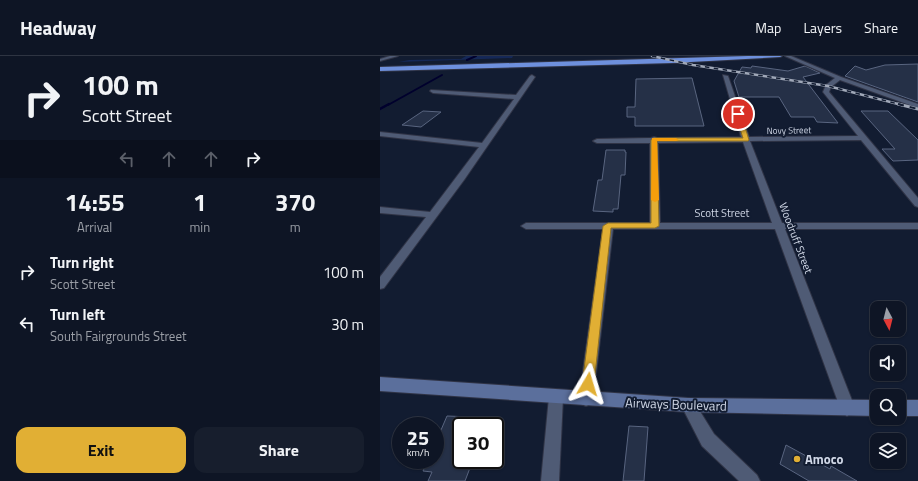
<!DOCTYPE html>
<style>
body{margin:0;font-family:"Titillium Web",sans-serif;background:#171e2d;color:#f1f3f6;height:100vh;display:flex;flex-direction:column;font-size:15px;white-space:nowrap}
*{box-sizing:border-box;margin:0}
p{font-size:13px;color:#9b9fa7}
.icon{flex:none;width:22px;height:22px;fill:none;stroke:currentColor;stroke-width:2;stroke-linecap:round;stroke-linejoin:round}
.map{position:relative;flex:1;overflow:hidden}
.panel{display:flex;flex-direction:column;background:#0e1525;width:380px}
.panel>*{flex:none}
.top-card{background:#0e1525;color:#f1f3f6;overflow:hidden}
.needle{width:26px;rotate:173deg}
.fabs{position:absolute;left:490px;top:245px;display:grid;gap:8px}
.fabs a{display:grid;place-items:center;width:36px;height:36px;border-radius:8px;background:#0e1525;box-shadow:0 1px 3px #0004,0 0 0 1px #2e3442;font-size:20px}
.speed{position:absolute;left:12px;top:361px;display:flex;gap:8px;font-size:20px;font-weight:700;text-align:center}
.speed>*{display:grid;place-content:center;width:52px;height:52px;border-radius:50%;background:#0e1525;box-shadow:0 1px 3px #0004,0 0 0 1px #2e3442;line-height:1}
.speed small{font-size:10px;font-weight:400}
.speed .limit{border:2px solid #111;border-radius:6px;background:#fff;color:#111}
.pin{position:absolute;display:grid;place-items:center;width:34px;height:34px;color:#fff;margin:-17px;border:2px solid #fff;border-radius:50%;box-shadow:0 1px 4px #0007}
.me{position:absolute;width:44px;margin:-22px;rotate:7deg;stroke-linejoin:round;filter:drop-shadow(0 0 3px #0008)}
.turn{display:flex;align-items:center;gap:14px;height:84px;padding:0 16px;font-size:18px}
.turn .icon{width:52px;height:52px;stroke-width:2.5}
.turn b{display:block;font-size:28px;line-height:34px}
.lanes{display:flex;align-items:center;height:38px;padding:0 16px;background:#0003;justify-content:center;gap:20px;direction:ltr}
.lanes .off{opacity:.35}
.eta{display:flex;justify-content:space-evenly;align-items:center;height:68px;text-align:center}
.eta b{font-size:24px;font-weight:700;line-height:28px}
.primary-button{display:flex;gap:8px;margin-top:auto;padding:8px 16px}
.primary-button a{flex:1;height:46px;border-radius:12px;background:#e1af34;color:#111;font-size:16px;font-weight:700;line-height:46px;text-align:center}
.primary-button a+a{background:#171e2d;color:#f1f3f6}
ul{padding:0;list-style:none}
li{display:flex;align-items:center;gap:12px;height:52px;padding:0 16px}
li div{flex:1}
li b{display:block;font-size:15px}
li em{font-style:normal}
header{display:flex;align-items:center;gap:24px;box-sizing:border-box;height:56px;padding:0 20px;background:#0e1525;border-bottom:1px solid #2e3442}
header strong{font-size:19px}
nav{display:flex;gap:22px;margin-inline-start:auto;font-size:14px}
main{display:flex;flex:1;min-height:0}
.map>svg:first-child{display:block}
.green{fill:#152857}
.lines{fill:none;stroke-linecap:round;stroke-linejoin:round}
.stream-far1{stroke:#00002d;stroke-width:2}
.stream{stroke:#00002d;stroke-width:2.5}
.building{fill:#253047;stroke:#596580}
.minor-casing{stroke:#303446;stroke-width:2}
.tertiary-casing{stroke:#303446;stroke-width:2}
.secondary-casing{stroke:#303446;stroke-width:2}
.trunk-casing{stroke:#303446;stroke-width:2}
.minor{fill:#4f5b75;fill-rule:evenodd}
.tertiary{fill:#4f5b75;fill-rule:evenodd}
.secondary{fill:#5b6f9c;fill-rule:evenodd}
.trunk{fill:#6e90dd;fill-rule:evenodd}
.rail-far1-casing{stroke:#a0a8b8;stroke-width:2.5}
.rail-casing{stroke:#a0a8b8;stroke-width:3}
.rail-far1{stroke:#121c31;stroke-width:1.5;stroke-dasharray:4.5;stroke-linecap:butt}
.rail{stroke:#121c31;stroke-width:2;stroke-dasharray:6;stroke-linecap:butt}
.route{fill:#e1af34;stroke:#927222}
.slow{fill:#f59e0b}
.poi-dot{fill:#e1af34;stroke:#121c31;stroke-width:1.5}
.labels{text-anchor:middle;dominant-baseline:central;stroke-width:4;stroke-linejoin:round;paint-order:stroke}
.far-street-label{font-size:9px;fill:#d2d9e8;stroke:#121c31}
.street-label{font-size:11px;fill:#d2d9e8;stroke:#121c31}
.near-street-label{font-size:13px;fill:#d2d9e8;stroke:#121c31}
.near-poi-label{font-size:13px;font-weight:bold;fill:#d2d9e8;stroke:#121c31;text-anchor:start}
</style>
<header>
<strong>Headway</strong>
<nav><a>Map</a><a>Layers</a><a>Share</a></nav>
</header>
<main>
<section class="panel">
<div class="top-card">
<div class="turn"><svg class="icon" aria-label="right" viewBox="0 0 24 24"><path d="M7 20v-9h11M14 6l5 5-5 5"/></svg><div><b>100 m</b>Scott Street</div></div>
<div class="lanes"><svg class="icon off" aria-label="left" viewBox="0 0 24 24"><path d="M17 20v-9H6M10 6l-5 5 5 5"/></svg><svg class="icon off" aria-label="ahead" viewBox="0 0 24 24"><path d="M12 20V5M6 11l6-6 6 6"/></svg><svg class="icon off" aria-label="ahead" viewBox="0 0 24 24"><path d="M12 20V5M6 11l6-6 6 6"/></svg><svg class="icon" aria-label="right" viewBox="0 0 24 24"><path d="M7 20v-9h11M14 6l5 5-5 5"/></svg></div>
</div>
<div class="eta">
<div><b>14:55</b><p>Arrival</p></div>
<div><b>1</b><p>min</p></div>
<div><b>370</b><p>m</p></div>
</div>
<ul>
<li><svg class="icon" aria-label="right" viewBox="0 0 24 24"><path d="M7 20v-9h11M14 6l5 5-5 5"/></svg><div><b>Turn right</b><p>Scott Street</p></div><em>100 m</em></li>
<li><svg class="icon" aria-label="left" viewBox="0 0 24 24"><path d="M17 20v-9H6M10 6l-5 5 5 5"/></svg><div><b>Turn left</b><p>South Fairgrounds Street</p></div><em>30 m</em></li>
</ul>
<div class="primary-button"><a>Exit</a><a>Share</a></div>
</section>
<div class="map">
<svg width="538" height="425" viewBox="0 0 538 425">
<rect width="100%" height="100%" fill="#121c31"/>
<path class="green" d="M86 0H133L132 2 19 6 29 4 81 3Z"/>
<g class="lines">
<g class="stream-far1">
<path d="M87 4 96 0"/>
<path d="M8 49 62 19"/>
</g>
<path class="stream" d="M0 53 9 48"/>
</g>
<g class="building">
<path d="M538 8V46L465 20 475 10 486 14 505 9Z"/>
<path d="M372 10 408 15 425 10 440 17 423 21 458 67 437 66 434 61H411L399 41H359L354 25 362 11 371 12Z"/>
<path d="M312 22 324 70H255V61H247V51H255L256 23Z"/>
<path d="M43 55 61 56 41 71 22 69Z"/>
<path d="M481 55H508L538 84V104L513 105 502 93H515Z"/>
<path d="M226 94H245V96H246L245 119H241L238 153H233V156L213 155 218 124H222Z"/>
<path d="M67 360 117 362V370H81V404H93L85 425H48L52 416 43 415 48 404H55V388Z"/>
<path d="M249 370 268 371 264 425H243Z"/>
<path d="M406 389 450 413 451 410 477 425H429L400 408Z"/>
</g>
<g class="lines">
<g class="minor-casing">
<g id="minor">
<path d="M10 0H18L0 5V3Z"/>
<path d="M405 0H411L461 21 538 48V52L460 24 451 31 449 36 538 142V151L535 150 481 84 370 85 402 167H538V173H405L475 352 472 357 467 360 462 357 395 173H233L213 343 211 348 206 350 201 348 199 343 223 173H146L141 170 146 167H270V87H217L213 85 217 83 271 82 274 81 277 82 361 81 343 19 348 20 369 81 478 80 443 36 446 29 455 22ZM363 86 392 167H280L278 87Z"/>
<path d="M152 19 155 21 84 124 4 232 0 233V221L46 161 0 157V151L50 156 99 91 0 80V76L102 87 134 43 53 37 50 35 51 34 136 39 150 20Z"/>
<path d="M176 334 181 336 183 341 179 425H161L169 341 171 336Z"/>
</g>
</g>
<g class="tertiary-casing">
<path id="tertiary" d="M308 342 313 344 334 378 377 419 380 425H359L322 390 301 349 303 344Z"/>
</g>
<g class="secondary-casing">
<g id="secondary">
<path d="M0 321 308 342 497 344V360L308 356 0 335Z"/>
<rect x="519" y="344" width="19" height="16"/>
</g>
</g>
<g class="trunk-casing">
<path id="trunk" d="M368 0H402L400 1 292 7 0 15V11Z"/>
</g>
<use href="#minor" class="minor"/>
<use href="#tertiary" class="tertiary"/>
<use href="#secondary" class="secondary"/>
<use href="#trunk" class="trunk"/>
<g class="rail-far1-casing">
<path id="rail-far1" d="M272 0 313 9 448 30 522 49"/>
</g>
<g class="rail-casing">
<path id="rail" d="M518 48 538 53"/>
</g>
<use href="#rail-far1" class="rail-far1"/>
<use href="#rail" class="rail"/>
</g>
<path class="route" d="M358 57 361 58 369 84 368 85H277L279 170 275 172H231L214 328 212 332 208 333 204 332 202 328 223 170 228 167H271V84L274 82H363L355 58Z"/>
<path class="slow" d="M272 82H296L299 84 296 85H277L279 144 275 146 271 144Z"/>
<circle class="poi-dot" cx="417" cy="403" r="4"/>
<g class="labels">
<g class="far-street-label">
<text transform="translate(409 74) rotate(-1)">Novy Street</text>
</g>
<g class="street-label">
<text x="342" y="157">Scott Street</text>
<text transform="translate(416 182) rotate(69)">Woodruff Street</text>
</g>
<g class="near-street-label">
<text transform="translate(296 348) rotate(2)">Airways Boulevard</text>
</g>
<g class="near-poi-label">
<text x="425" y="403">Amoco</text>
</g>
</g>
</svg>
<div class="fabs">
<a><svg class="needle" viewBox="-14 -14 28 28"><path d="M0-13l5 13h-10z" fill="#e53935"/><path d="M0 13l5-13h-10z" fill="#9b9fa7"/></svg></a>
<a><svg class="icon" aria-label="sound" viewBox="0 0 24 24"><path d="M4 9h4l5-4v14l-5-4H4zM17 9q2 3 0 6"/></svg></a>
<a><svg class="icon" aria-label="search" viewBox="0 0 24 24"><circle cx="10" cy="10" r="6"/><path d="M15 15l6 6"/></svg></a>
<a><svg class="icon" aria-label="layers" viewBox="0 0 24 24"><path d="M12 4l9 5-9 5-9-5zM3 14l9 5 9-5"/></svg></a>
</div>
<div class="speed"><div>25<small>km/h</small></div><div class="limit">30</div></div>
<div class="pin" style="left:358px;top:58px;background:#d93025"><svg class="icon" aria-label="arrive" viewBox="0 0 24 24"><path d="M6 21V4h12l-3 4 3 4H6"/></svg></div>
<svg class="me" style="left:208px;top:328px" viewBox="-20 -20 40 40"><path d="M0-17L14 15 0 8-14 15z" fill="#e1af34" stroke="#fff" stroke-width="4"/></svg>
</div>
</main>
